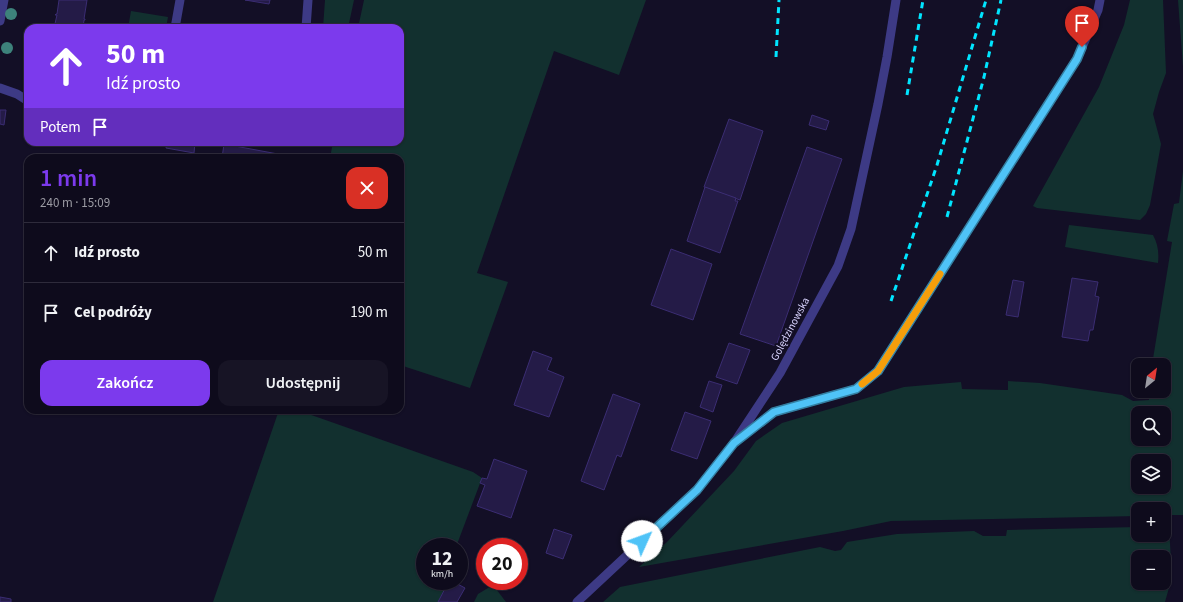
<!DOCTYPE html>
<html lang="pl">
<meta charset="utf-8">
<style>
body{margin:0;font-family:"Source Sans 3",sans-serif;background:#171425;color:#f1f3f6;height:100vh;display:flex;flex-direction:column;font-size:15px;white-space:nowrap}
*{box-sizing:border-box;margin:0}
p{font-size:13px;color:#9b9ba3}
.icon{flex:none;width:22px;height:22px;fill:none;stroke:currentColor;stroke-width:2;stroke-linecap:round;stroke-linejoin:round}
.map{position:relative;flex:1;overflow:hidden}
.sheet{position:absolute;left:24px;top:154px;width:380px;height:260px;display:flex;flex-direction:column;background:#0e0b1c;border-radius:12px;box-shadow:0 1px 3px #0004,0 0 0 1px #2e2b3b}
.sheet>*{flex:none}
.top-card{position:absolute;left:24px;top:24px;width:380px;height:122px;border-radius:12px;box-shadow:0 1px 3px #0004,0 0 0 1px #2e2b3b;background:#7c3aed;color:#fff;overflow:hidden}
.needle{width:26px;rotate:30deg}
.buttons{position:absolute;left:1131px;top:358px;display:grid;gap:8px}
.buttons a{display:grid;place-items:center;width:40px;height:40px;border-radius:8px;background:#0e0b1c;box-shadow:0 1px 3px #0004,0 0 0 1px #2e2b3b;font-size:20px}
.speed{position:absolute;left:416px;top:538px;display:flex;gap:8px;font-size:20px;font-weight:700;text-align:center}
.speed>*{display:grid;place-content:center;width:52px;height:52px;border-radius:50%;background:#0e0b1c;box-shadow:0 1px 3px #0004,0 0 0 1px #2e2b3b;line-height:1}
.speed small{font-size:10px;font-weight:400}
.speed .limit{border:6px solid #d22;background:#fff;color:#111}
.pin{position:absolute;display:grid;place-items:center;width:34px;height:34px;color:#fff;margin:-41px -17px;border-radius:50% 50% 50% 0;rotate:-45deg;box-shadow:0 0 4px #0007}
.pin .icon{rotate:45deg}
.me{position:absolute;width:44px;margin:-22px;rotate:47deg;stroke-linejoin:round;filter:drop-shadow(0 0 3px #0008)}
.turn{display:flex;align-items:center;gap:14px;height:84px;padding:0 16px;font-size:18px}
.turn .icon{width:52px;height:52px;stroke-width:2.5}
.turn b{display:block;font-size:28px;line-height:34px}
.then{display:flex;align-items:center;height:38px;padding:0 16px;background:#0003;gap:8px;font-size:15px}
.round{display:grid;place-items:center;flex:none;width:42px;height:42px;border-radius:12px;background:#171425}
.headline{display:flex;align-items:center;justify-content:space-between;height:68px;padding:0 16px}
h1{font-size:24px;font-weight:600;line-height:30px;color:#7c3aed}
.primary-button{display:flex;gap:8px;margin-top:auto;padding:8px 16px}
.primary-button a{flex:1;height:46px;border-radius:12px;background:#7c3aed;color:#fff;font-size:16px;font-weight:600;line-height:46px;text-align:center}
.primary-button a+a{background:#171425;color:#f1f3f6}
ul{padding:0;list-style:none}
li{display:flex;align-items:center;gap:12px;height:60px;padding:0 16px;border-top:1px solid #2e2b3b}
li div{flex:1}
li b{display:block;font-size:15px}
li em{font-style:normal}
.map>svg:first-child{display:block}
.green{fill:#12302f;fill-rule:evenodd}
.building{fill:#241b47;stroke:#3b2d73}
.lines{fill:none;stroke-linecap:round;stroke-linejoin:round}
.lane{stroke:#3d3a85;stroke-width:9}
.rail{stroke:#00e5ff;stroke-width:3;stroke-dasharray:6 5;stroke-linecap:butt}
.tree{fill:#3d827b}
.route-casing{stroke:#337fa1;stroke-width:10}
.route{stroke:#4fc3f7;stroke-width:7}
.slow{stroke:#f59e0b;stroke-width:7}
.labels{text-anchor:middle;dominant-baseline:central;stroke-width:4;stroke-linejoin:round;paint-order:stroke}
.street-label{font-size:11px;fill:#d9d4ff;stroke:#130f26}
</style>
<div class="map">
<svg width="1183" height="602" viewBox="0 0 1183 602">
<rect width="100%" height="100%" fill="#130f26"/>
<g class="green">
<path d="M325 0H354L348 28H323Z"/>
<path d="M364 0H646L619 75 554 51 477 273 508 282 470 388 400 365V158H330L333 142H400V28H358Z"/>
<path d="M1130 0H1163L1166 73 1159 92 1153 114 1161 144 1150 205 1146 214 1140 220 1037 208 1033 206 1099 87 1124 25Z"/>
<path d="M1178 0H1183V67Z"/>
<path d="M131 11 168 17 166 28H128Z"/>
<path d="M1183 171V515H1164V509H1138V516L891 521 843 531 639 567 667 542 734 471 756 441 782 423 904 387 961 382 962 389 1008 390V381L1040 383 1122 395 1133 401 1149 400V391H1164V365H1152L1172 242 1167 241 1174 204 1179 203ZM1138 413H1164V439H1138ZM1138 461H1164V487H1138Z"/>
<path d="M1069 225 1153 235C1158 244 1159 253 1158 263L1065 247Z"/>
<path d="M279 410H300V411L473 472 482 478 456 547H425V581H449L438 602H213Z"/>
<path d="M1164 526 1169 527 1172 577 1165 602H603L620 587 820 547 835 551 841 550 847 542 897 534 974 531 983 536H1006L1007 530 1138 527V535H1164ZM1138 557H1164V583H1138Z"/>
<path d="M493 585 506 602H474L478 594Z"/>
</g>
<g class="building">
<path d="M59 0H87L84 19H85V20H84L83 28H54L57 15H55L56 14H57Z"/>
<path d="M245 0H270L269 4Z"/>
<path d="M0 110H6L4 125 0 124Z"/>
<path d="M812 115 829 121 826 130 809 125Z"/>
<path d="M729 119 763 131 740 200 704 187Z"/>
<path d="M167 142H195L194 153 166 148Z"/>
<path d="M224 144 294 157V158H222Z"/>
<path d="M807 147 842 159 776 346 740 334Z"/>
<path d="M305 154 315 155V158H305Z"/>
<path d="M705 187 736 198 735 201H738L720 253 687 241Z"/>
<path d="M671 249 712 264 693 320 651 305Z"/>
<path d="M1072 278 1098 282 1095 296 1099 297 1093 330H1090L1088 341 1062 337Z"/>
<path d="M1013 280 1024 282 1018 317 1006 315Z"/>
<path d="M729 343 750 350 737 384 716 377Z"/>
<path d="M533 351 552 358 547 370 564 377 549 417 514 405Z"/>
<path d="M709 381 722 385 713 412 700 407Z"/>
<path d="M613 394 640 404 621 457 617 455 604 490 581 481Z"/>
<path d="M685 412 711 421 697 459 671 450Z"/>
<path d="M494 459 527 471 511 518 477 506 485 485 480 483 482 478 487 479Z"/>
<path d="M554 529 572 535 563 559 546 553Z"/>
<path d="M449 581H452L465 588 457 602H438Z"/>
<path d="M0 597 11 599V602H0Z"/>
</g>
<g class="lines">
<g class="lane">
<path d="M0 21 4 0"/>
<path d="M175 28 180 0"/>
<path d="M306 28 308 0"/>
<path d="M0 88 17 94 28 101"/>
<path d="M739 439 774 412 856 389 878 371 1077 59 1098 10 1100 0"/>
<path d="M577 602 697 490 734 443 780 373 838 266 851 229 878 104 887 57 896 0"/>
</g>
<g class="rail">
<path d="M776 57 779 0"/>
<path d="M907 95 923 0"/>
<path d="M947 217 984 77 1001 0"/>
<path d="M891 301 937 165 986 0"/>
</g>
</g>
<g class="tree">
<circle cx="11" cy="14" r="6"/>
<circle cx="7" cy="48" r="6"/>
</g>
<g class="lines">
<g class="route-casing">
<path id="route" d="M642 541 697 490 734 443 774 412 856 389 878 371 1077 59 1082 47"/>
</g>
<use href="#route" class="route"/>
<path class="slow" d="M862 384 878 371 940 274"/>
</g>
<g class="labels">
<g class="street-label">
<text transform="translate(790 329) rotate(-62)">Golędzinowska</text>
</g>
</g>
</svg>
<div class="buttons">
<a><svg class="needle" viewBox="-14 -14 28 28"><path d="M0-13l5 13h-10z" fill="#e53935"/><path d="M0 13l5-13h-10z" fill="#9b9ba3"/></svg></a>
<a><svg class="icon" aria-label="search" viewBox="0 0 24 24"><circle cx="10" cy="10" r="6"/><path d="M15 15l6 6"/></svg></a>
<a><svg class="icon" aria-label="layers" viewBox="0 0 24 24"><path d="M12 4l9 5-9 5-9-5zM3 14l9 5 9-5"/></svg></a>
<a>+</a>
<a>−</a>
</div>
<div class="speed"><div>12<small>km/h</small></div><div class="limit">20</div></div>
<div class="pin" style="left:1082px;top:47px;background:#d93025"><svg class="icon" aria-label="arrive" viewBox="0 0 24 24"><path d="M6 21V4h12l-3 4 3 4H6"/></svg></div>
<svg class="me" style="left:642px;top:541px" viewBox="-20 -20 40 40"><circle r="19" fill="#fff"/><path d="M0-13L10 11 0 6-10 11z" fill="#4fc3f7"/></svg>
<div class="top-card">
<div class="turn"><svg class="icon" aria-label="ahead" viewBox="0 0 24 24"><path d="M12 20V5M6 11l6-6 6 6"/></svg><div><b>50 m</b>Idź prosto</div></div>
<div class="then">Potem<svg class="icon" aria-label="arrive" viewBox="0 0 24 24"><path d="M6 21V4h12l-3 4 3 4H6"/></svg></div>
</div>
<section class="sheet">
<div class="headline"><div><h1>1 min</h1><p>240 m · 15:09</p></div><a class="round" style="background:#d93025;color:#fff"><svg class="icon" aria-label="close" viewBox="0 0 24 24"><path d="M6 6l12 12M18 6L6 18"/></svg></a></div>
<ul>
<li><svg class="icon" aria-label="ahead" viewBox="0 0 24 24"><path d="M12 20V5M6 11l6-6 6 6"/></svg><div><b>Idź prosto</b></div><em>50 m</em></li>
<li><svg class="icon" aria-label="arrive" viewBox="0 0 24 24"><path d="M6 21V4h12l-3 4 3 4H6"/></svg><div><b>Cel podróży</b></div><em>190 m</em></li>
</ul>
<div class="primary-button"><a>Zakończ</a><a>Udostępnij</a></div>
</section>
</div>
